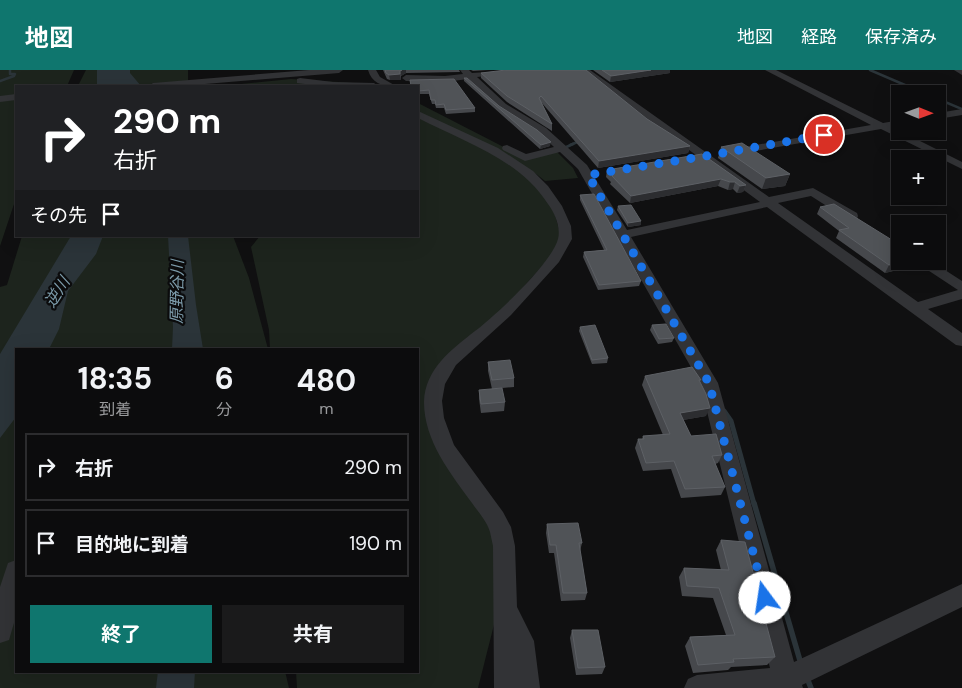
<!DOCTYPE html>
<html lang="ja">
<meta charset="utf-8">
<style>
body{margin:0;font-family:"DM Sans","Noto Sans JP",sans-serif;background:#1a1a1b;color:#f1f3f6;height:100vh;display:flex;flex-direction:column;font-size:19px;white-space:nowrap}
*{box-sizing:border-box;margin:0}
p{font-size:16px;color:#9a9b9d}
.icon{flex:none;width:28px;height:28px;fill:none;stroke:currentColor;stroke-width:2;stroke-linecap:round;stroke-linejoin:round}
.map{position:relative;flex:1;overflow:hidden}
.sheet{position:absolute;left:15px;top:278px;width:404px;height:325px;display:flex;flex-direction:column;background:#0c0c0d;border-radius:0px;box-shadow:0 5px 20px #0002,0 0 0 1px #2c2c2e}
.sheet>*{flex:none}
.top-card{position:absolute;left:15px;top:15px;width:404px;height:152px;border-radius:0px;box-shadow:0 5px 20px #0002,0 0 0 1px #2c2c2e;background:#202124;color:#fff;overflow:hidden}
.needle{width:32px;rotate:91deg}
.tools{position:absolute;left:891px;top:15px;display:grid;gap:10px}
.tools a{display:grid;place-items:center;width:55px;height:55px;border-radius:0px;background:#0c0c0d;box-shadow:0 5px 20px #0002,0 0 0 1px #2c2c2e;font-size:25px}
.pin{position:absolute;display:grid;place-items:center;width:42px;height:42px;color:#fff;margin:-21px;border:2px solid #fff;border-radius:50%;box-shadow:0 1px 5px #0007}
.me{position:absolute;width:55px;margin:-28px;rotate:346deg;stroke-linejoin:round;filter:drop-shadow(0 0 4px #0008)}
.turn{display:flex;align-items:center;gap:18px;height:105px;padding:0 15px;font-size:22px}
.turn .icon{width:65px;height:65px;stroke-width:2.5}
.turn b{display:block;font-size:35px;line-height:42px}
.then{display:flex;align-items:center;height:48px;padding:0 15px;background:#0003;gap:10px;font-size:19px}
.eta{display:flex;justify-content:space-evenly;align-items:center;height:85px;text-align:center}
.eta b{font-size:30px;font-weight:700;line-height:35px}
.primary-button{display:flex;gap:10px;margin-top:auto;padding:10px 15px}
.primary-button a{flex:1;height:58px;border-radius:0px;background:#0f766e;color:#fff;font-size:20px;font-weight:700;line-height:58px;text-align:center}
.primary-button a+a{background:#1a1a1b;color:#f1f3f6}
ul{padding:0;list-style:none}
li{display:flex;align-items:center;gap:15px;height:68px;margin:0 10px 8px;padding:0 5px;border:2px solid #2c2c2e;border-radius:0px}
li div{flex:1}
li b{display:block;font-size:19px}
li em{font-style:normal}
header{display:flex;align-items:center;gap:30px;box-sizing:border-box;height:70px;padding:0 25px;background:#0f766e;color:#fff}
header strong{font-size:24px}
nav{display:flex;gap:28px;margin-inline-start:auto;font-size:18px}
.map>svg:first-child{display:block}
.green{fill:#1d241d}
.water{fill:#2b3439}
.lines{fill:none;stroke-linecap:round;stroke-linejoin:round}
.stream-far3{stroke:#2b3439;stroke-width:2.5}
.stream-far2{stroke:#2b3439;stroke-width:3}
.stream-far1{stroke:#2b3439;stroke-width:5}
.stream{stroke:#2b3439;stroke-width:5.5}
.minor{fill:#323336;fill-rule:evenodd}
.wall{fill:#46484c}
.shaded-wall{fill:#2c2d30}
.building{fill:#505357;stroke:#5d6065}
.route{stroke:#1a73e8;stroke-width:9;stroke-dasharray:0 16.2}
.labels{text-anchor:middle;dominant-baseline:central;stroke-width:4.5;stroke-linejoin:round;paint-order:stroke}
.water-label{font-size:16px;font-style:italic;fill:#7c9baa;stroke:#0b0b0c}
</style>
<header>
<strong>地図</strong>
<nav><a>地図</a><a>経路</a><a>保存済み</a></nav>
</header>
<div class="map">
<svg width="962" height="618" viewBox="0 0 962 618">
<rect width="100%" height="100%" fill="#101011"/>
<g class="green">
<path d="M0 0H74L67 16H16V128L0 176Z"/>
<path d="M86 0H188V16H78Z"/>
<path d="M291 9 386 15 388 16H221Z"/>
<path d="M418 33 525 88 557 82 573 98 578 108 545 111 535 103 549 124 563 173 436 314 448 381 492 462 505 511 478 618H297L296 601H418V279H270L269 260 251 177 260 166H418Z"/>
<path d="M22 166H233L249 208 268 279H16V601H285L289 618H0V217L7 215Z"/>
</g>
<g class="water">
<path d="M97 0H130V3L141 16H97Z"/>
<path d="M71 166H103L96 184 68 221 59 259 49 279H16V347L0 368V284Z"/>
<path d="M168 166H188L196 235 203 279H172L173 257Z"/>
<path d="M158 601H195L194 618H156Z"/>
</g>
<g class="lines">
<g class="stream-far3">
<path d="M870 0 926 24"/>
<path d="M0 11 14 6 15 4H10V0"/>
<path d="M938 29 962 39"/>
<path d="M570 75 580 71"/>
</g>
<path class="stream-far2" d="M562 79 573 74"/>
<path class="stream-far1" d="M724 341 731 351 754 434"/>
<g class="stream">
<path d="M754 433 801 594"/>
<path d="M807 608 811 618"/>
</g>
<g class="minor">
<path d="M309 0H343L339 3 181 16H149L153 13Z"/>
<path d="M368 0H376L380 7 396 16C384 17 372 14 368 0Z"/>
<path d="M460 0H469L472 3 518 0 514 3 477 7 506 34 546 58 587 95 627 160 760 132 580 0H590L769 127 813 118 857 143 858 146 857 149H847L811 126 778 133 918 232 958 220 914 191H931L962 211V229L928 239 962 263V276L956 275 767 137 631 167 718 313 794 592 962 514V537L802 615 803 618H684L688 609 697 605 770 598 700 313 578 99 560 82 525 91 503 80 502 78 503 76 507 75 526 84 554 77 538 62 500 38 468 9 445 12 406 11 402 8 406 5 445 6 463 4Z"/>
<path d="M765 0H776L883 53 900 50V56L892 57 962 92V99L881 59 727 86 723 85 722 83 727 80 871 55Z"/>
<path d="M954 0H962V5Z"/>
<path d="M300 8 333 12 374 13 378 16H321L297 13V9Z"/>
<path d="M16 24V30L0 32V26Z"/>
<path d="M962 39V45L938 49V43Z"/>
<path d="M418 41 498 78 533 101 548 116 562 136 571 156 572 169 559 192 511 245 456 295 445 314 442 331 444 348 454 375 503 442 511 457 515 476 517 537 534 571 540 618H494L493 476 490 462C487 451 478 442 472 433 451 404 424 371 424 332 425 299 451 280 475 261 495 246 552 193 558 169 561 158 555 143 548 134 518 88 464 72 418 48Z"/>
<path d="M16 490V546L9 570 0 573V517L8 493Z"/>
</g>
</g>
<g class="wall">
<path d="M383 0H459L460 2 406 3 401 6V10H390L387 9Z"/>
<path d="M471 0H489L473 1Z"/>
<path d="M593 0H670V3L610 12Z"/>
<path d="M481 3 647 49 690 76 688 83 598 98 541 32 552 54V61L507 32 481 8Z"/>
<path d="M464 8 499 36 550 76 540 79 464 11Z"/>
<path d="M410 10 475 38V42L446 44 444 38H436L435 34H432L429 24H418V16H411Z"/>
<path d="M721 77 790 104 785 116 762 119 718 88Z"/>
<path d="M702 84 746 115 743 122 737 123 733 119 728 120 718 116 630 133 610 114 611 112 606 107 607 100Z"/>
<path d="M580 125 641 211 639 216 598 220 583 187 584 182 604 180 580 130Z"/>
<path d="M618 136 641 155 628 157 617 140Z"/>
<path d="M820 137 900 191H915L914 193 906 195 905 198 885 203 836 168 839 161 817 144Z"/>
<path d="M652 255 674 268 672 272 658 274 650 260Z"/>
<path d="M580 257 608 288 607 293 592 294 579 261Z"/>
<path d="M488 292 514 308V317L492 319 488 301Z"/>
<path d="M645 306 700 313 706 346 683 350 691 366 722 385 718 393 715 394 725 417 721 425 681 428 671 399 643 401 635 378 638 369H642L643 366 663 365 642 315Z"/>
<path d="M479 320 505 332 504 341 481 343 479 329Z"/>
<path d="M547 454 582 473 580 481 587 523 585 530 561 531 554 483H549L546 463Z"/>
<path d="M721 470 758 521 756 523 775 587 767 595 731 597 728 600 693 603 685 576 690 567 726 565 713 528 682 526 679 507 684 498 721 500 716 480Z"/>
<path d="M572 560 605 597 602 604 576 605 570 568Z"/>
</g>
<g class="shaded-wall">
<path d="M402 0H406V3L401 6 400 1Z"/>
<path d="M651 0H670V3L610 12 611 6Z"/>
<path d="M400 4 401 10H390L389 5Z"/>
<path d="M551 72 550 76 540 79 541 75Z"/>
<path d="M690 76 688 83 598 98 599 91Z"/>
<path d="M790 104 785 116 762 119 766 108Z"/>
<path d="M721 109 718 116 630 133 631 126Z"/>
<path d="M730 112H735L733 119 728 120Z"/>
<path d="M746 115 743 122 737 123 740 116Z"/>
<path d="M641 151V155L628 157V153Z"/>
<path d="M904 191H915L914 193 906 195 905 198 885 203 889 195Z"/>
<path d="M710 338 706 346 677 351 680 343Z"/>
</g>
<g class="building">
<path d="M385 0H402L400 1V4L389 5 386 3Z"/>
<path d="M506 0H586L647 49 690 76 599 91 541 26 539 28 552 54 507 26 481 3Z"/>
<path d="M602 0H651L611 6Z"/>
<path d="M464 8H467L499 36 537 60 551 72 541 75Z"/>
<path d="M454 9 475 38 446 40 444 34 436 35 435 30H431L429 20 418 21V16H411L410 10Z"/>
<path d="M742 73 790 104 766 108 721 77Z"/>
<path d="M702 84 746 115 740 116 735 112H730L721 109 631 126 612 106H613L607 100Z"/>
<path d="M594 124 641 211 599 215 584 182 607 180 580 125Z"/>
<path d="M834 134 900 175V191H904L889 195 839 160 849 158 820 137Z"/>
<path d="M631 135 641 151 628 153 618 136Z"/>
<path d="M666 254 674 268 659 269 652 255Z"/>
<path d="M595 255 608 288 592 290 580 257Z"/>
<path d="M510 290 514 308 492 310 488 292Z"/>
<path d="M692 297 701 310H699L706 324 710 338 680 343 691 366 716 364 722 385 712 386 725 417 685 419 674 391 646 393 638 369H644L643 366 670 364 645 306Z"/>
<path d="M502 318 505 332 481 334 479 320Z"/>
<path d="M578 453 582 473H579L587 523H563L556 475H550L547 454Z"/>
<path d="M721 470 745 472 758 521H755L763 542 775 587 733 589 734 592 698 595 690 567 735 565 719 518 687 516 684 498 729 500Z"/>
<path d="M572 560H598L605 597 578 598Z"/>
</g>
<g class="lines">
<path class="route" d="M765 528 709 313 588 105 706 86 824 65"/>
</g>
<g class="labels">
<g class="water-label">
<text transform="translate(57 222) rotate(-57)">逆川</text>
<text transform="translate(177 222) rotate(-89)">原野谷川</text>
</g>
</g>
</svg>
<div class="tools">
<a><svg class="needle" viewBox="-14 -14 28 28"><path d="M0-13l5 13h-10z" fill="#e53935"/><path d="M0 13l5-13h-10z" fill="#9a9b9d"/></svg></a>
<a>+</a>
<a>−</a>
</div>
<div class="pin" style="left:824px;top:65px;background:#d93025"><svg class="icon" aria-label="arrive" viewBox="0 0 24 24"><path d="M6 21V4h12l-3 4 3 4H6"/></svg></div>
<svg class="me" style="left:765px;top:528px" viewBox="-20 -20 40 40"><circle r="19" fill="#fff"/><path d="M0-13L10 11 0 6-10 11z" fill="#1a73e8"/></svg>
<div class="top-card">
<div class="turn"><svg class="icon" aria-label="right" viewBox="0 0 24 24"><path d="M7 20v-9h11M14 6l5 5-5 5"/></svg><div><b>290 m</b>右折</div></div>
<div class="then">その先<svg class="icon" aria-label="arrive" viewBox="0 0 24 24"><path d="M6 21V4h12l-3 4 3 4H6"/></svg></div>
</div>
<section class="sheet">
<div class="eta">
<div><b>18:35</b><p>到着</p></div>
<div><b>6</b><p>分</p></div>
<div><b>480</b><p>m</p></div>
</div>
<ul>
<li><svg class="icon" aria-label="right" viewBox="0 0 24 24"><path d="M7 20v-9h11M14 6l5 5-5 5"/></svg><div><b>右折</b></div><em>290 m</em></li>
<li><svg class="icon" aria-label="arrive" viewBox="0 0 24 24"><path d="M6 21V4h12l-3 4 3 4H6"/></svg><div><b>目的地に到着</b></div><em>190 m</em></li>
</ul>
<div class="primary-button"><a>終了</a><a>共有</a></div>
</section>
</div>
